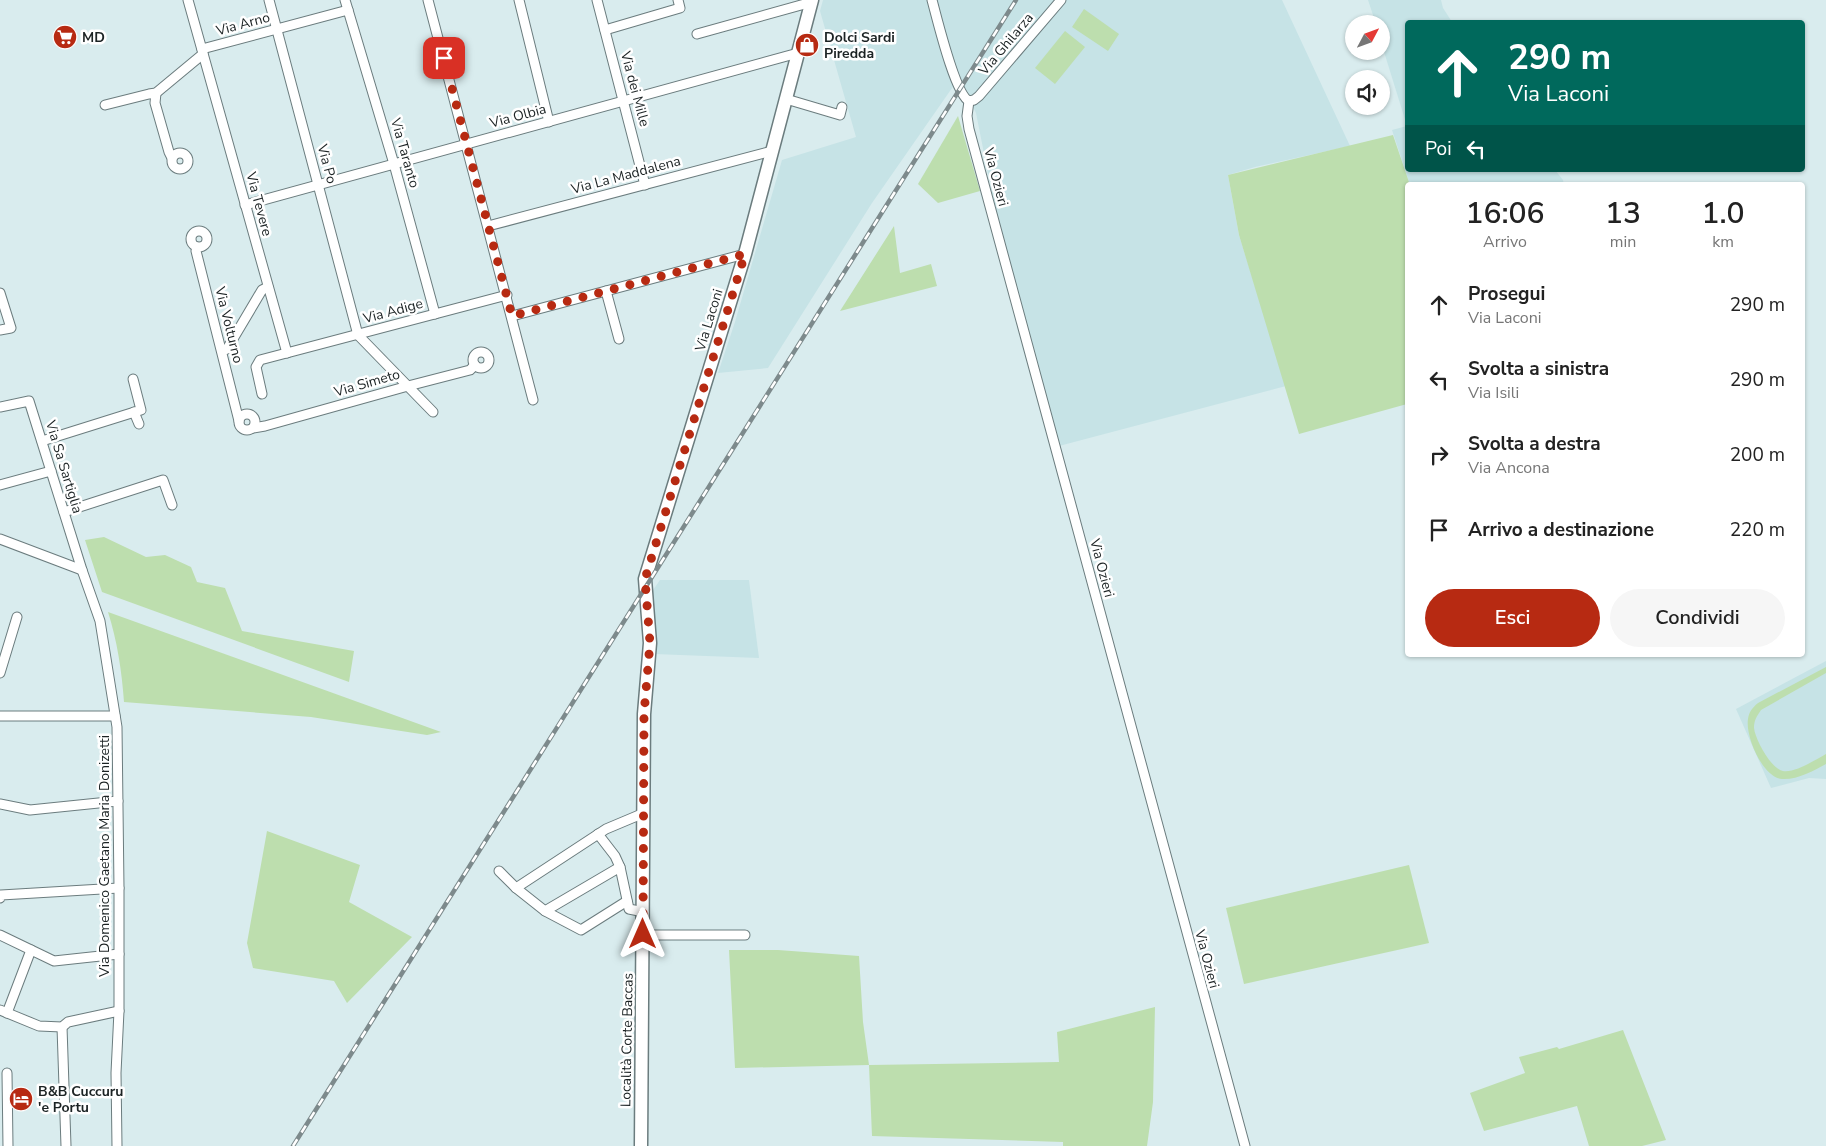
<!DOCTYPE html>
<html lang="it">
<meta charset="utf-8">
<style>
body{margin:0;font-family:"Nunito Sans",sans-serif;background:#f6f6f6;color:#222;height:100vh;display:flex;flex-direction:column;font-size:19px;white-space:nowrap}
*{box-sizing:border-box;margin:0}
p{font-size:16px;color:#767676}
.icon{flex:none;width:28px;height:28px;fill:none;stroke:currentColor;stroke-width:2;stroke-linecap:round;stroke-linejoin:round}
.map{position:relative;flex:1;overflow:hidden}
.details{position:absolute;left:1405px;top:182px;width:400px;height:475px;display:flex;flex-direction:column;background:#fff;border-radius:5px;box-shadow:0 1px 4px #0004}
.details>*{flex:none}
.hud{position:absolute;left:1405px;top:20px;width:400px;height:152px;border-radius:5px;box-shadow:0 1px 4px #0004;background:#00695c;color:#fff;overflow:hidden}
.needle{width:32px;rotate:49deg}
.tools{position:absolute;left:1345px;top:15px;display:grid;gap:10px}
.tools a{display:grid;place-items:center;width:45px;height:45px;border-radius:50%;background:#fff;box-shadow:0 1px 4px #0004;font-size:25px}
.pin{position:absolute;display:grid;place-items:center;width:42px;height:42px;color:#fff;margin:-21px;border-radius:10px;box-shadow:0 2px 8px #0006}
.me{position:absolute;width:55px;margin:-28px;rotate:0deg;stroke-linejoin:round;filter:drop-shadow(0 0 4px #0008)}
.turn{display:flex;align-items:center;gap:18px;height:105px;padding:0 20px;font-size:22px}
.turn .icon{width:65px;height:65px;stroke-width:2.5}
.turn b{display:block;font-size:35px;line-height:42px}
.then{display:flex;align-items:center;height:48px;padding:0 20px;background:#0003;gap:10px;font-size:19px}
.eta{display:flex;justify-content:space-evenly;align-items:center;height:85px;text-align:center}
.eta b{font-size:30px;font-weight:600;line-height:35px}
.action{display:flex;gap:10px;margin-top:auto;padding:10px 20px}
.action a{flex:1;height:58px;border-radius:30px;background:#b72a12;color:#fff;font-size:20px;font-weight:600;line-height:58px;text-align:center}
.action a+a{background:#f6f6f6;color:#222}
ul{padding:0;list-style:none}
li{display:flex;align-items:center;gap:15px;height:75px;padding:0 20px}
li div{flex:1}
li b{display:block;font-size:19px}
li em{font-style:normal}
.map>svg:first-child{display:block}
.built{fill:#c6e3e6}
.green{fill:#bddeae}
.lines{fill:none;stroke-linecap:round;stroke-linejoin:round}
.street-casing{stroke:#6b7c7e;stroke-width:11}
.secondary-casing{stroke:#6b7c7e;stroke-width:15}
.street{stroke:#fff;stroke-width:9}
.secondary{stroke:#fff;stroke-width:12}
.rail-casing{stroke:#7d8a8c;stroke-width:4.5}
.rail{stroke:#fff;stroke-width:2.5;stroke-dasharray:8;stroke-linecap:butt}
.route{stroke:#b72a12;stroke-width:9;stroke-dasharray:0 16.2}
.labels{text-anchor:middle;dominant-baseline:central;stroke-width:5;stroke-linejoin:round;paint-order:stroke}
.street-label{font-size:14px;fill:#1c2324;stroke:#fff}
.poi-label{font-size:14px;font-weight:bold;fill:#1c2324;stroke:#fff;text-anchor:start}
</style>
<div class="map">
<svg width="1826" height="1146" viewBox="0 0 1826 1146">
<rect width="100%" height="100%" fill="#d9ecee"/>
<g class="built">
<path d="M823 0H1282L1350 146 1255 167 1228 175 1239 235 1286 386 1059 446 1014 304 976 113 959 78 872 203 768 368 718 373 735 322 782 160 856 137 820 11Z"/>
<path d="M1368 0H1441L1443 8 1452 22H1408L1407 126 1381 42V24H1376Z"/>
<path d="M1407 126 1408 170H1555L1563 180 1564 185H1410L1392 130Z"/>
<path d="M660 580H749L759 658 654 654 651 593Z"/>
<path d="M1826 661V779L1809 778 1771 788 1736 709Z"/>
</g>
<g class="green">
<path d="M1084 9 1119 34 1108 51 1072 27Z"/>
<path d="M1065 31 1085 47 1055 84 1035 68Z"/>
<path d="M958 116 980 191 938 203 918 184Z"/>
<path d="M1393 135 1410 185H1408L1407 404 1299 434 1239 235 1228 175Z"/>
<path d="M894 226 900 273 931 264 937 286 840 311Z"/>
<path d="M104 537 146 557 165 555 191 567 197 582 225 588 242 631 354 651 349 682 102 592 85 540Z"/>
<path d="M108 612 441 732 427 735 311 717 124 702C122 672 117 640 108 612Z"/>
<path d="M1826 667V673L1761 710C1757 716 1754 720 1754 728 1755 739 1771 769 1783 771 1795 773 1815 760 1826 754V764C1813 771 1797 780 1782 779 1763 778 1745 736 1748 719 1749 712 1752 708 1758 703Z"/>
<path d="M267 831 360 865 349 902 412 937 347 1003 334 981 253 968 247 943Z"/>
<path d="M1409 865 1429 943 1244 984 1226 908Z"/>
<path d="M729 950H778L859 956 863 1022 869 1065 1059 1062 1057 1032 1155 1007 1153 1102 1147 1146H1063V1142L872 1136 869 1065 735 1068Z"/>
<path d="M1623 1030 1666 1140 1642 1146H1589L1577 1106 1484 1131 1470 1093 1525 1073 1519 1057 1557 1047 1559 1049Z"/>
</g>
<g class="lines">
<g class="street-casing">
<g id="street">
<path d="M188 0 287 353"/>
<path d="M269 0 358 335 433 412"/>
<path d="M345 0 394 164 435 314"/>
<path d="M428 0 533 400"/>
<path d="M519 0 549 122"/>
<path d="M597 0 645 185"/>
<path d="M932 0C937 18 955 94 969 101"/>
<path d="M605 30 680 8 678 0"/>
<path d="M697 34 812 2"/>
<path d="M202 49 348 10"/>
<path d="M156 93 155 103 169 152 172 158"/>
<path d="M786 99 840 115 842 107"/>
<path d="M969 101 967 116 969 129 1245 1146"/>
<path d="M969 101 974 100 979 96 1061 0"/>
<path d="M105 105 149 94 156 93 203 54"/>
<circle cx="180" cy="161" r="8"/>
<path d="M245 205 798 53"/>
<path d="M488 226 772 151"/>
<circle cx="199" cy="239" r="8"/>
<path d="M197 247 196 251 239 421"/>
<path d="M606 291 619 339"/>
<path d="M0 293 11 328 0 330"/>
<path d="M512 316 745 254"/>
<path d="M222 351 227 349 262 290 268 287"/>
<circle cx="481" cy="360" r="8"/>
<path d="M262 394 256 367 260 360 507 295"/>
<path d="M0 407 29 401 82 570 100 621 117 727 119 888V1011L116 1073 117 1146"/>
<path d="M134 412 139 424"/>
<circle cx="247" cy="422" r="8"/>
<path d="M253 428 265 426 408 386 470 370 475 365"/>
<path d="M42 441 141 410 133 379"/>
<path d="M0 485 51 471"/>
<path d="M64 512 163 480 172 505"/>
<path d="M0 539 82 570"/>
<path d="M0 673 17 617"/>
<path d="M0 716H115"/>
<path d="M0 804 30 810 118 801"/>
<path d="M598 834 615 856 620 867 629 909 644 912"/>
<path d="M499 871 516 888 545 911 581 930 627 901"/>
<path d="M516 888 606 829 644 813"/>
<path d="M0 898 1 895 119 888"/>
<path d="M545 911 620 867"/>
<path d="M0 935 54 961 119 954"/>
<path d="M643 935H745"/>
<path d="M0 1010 39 1026 62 1027 68 1022 119 1011"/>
<path d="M7 1013 31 950"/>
<path d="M62 1027 66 1146"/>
<path d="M7 1073 8 1146"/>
</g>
</g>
<g class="secondary-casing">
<path id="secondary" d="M641 1146 644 714 650 643 645 579 745 254 812 0"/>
</g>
<use href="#street" class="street"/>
<use href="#secondary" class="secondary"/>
<g class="rail-casing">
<path id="rail" d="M293 1146 1016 0"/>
</g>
<use href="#rail" class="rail"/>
</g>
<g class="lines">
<path class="route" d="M444 58 512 316 745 254 645 579 650 643 644 714 643 934"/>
</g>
<defs>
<g id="supermarket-disc" transform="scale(1.25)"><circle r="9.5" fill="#b72a12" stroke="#fff"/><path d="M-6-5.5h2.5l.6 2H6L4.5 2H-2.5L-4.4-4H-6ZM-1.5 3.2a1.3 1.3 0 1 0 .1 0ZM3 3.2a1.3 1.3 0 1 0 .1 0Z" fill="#fff"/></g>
<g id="shop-disc" transform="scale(1.25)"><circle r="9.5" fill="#b72a12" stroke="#fff"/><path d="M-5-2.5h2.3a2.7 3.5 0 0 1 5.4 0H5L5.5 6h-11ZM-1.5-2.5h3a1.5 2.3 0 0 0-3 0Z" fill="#fff"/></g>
<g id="hotel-disc" transform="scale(1.25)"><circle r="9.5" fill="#b72a12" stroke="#fff"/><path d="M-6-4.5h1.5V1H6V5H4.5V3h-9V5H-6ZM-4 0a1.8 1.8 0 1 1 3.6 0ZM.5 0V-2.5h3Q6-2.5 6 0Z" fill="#fff"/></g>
</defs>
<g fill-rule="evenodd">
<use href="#supermarket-disc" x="65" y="37"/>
<use href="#shop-disc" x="807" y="45"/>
<use href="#hotel-disc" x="21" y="1099"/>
</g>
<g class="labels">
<g class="street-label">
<text transform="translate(243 24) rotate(-15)">Via Arno</text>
<text transform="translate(1006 44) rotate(-50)">Via Ghilarza</text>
<text transform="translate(635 89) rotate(75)">Via dei Mille</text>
<text transform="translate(518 116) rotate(-15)">Via Olbia</text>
<text transform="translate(405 153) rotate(74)">Via Taranto</text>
<text transform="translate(327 164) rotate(75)">Via Po</text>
<text transform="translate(626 175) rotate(-15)">Via La Maddalena</text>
<text transform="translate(996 177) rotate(75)">Via Ozieri</text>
<text transform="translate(259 204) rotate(75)">Via Tevere</text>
<text transform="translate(393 311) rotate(-15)">Via Adige</text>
<text transform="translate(709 320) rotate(-73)">Via Laconi</text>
<text transform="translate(229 325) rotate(76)">Via Volturno</text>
<text transform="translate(367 383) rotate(-16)">Via Simeto</text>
<text transform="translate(64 467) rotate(73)">Via Sa Sartiglia</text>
<text transform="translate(1102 568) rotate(75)">Via Ozieri</text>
<text transform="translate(104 856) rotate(-90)">Via Domenico Gaetano Maria Donizetti</text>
<text transform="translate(1207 959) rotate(75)">Via Ozieri</text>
<text transform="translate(627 1040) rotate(-89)">Località Corte Baccas</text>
</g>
<g class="poi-label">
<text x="82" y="37">MD</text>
<text x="824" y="37">Dolci Sardi<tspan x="824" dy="16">Piredda</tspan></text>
<text x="38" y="1091">B&amp;B Cuccuru<tspan x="38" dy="16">'e Portu</tspan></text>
</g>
</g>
</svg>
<div class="tools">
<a><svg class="needle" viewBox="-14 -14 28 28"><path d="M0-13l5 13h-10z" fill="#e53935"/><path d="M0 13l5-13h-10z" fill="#767676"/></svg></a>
<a><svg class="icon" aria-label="sound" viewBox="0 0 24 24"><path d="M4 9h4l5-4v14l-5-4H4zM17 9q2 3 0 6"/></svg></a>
</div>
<div class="pin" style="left:444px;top:58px;background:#d93025"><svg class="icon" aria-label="arrive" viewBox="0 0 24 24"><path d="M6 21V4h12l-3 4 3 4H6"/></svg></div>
<svg class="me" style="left:643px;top:934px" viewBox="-20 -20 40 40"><path d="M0-17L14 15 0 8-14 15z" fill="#b72a12" stroke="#fff" stroke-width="4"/></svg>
<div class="hud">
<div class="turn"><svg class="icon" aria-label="ahead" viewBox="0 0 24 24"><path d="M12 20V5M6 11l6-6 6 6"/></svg><div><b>290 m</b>Via Laconi</div></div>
<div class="then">Poi<svg class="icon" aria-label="left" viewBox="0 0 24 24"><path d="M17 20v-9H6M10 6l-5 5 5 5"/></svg></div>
</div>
<section class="details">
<div class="eta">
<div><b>16:06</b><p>Arrivo</p></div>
<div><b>13</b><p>min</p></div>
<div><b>1.0</b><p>km</p></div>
</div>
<ul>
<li><svg class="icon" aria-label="ahead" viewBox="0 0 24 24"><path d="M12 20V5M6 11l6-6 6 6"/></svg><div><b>Prosegui</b><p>Via Laconi</p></div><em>290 m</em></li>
<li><svg class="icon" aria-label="left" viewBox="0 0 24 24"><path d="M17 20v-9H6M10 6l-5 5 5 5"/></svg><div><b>Svolta a sinistra</b><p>Via Isili</p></div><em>290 m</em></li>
<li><svg class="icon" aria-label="right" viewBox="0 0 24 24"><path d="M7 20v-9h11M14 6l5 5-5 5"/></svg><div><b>Svolta a destra</b><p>Via Ancona</p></div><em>200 m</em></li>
<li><svg class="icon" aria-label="arrive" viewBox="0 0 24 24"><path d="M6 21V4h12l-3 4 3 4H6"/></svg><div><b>Arrivo a destinazione</b></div><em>220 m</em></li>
</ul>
<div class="action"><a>Esci</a><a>Condividi</a></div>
</section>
</div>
